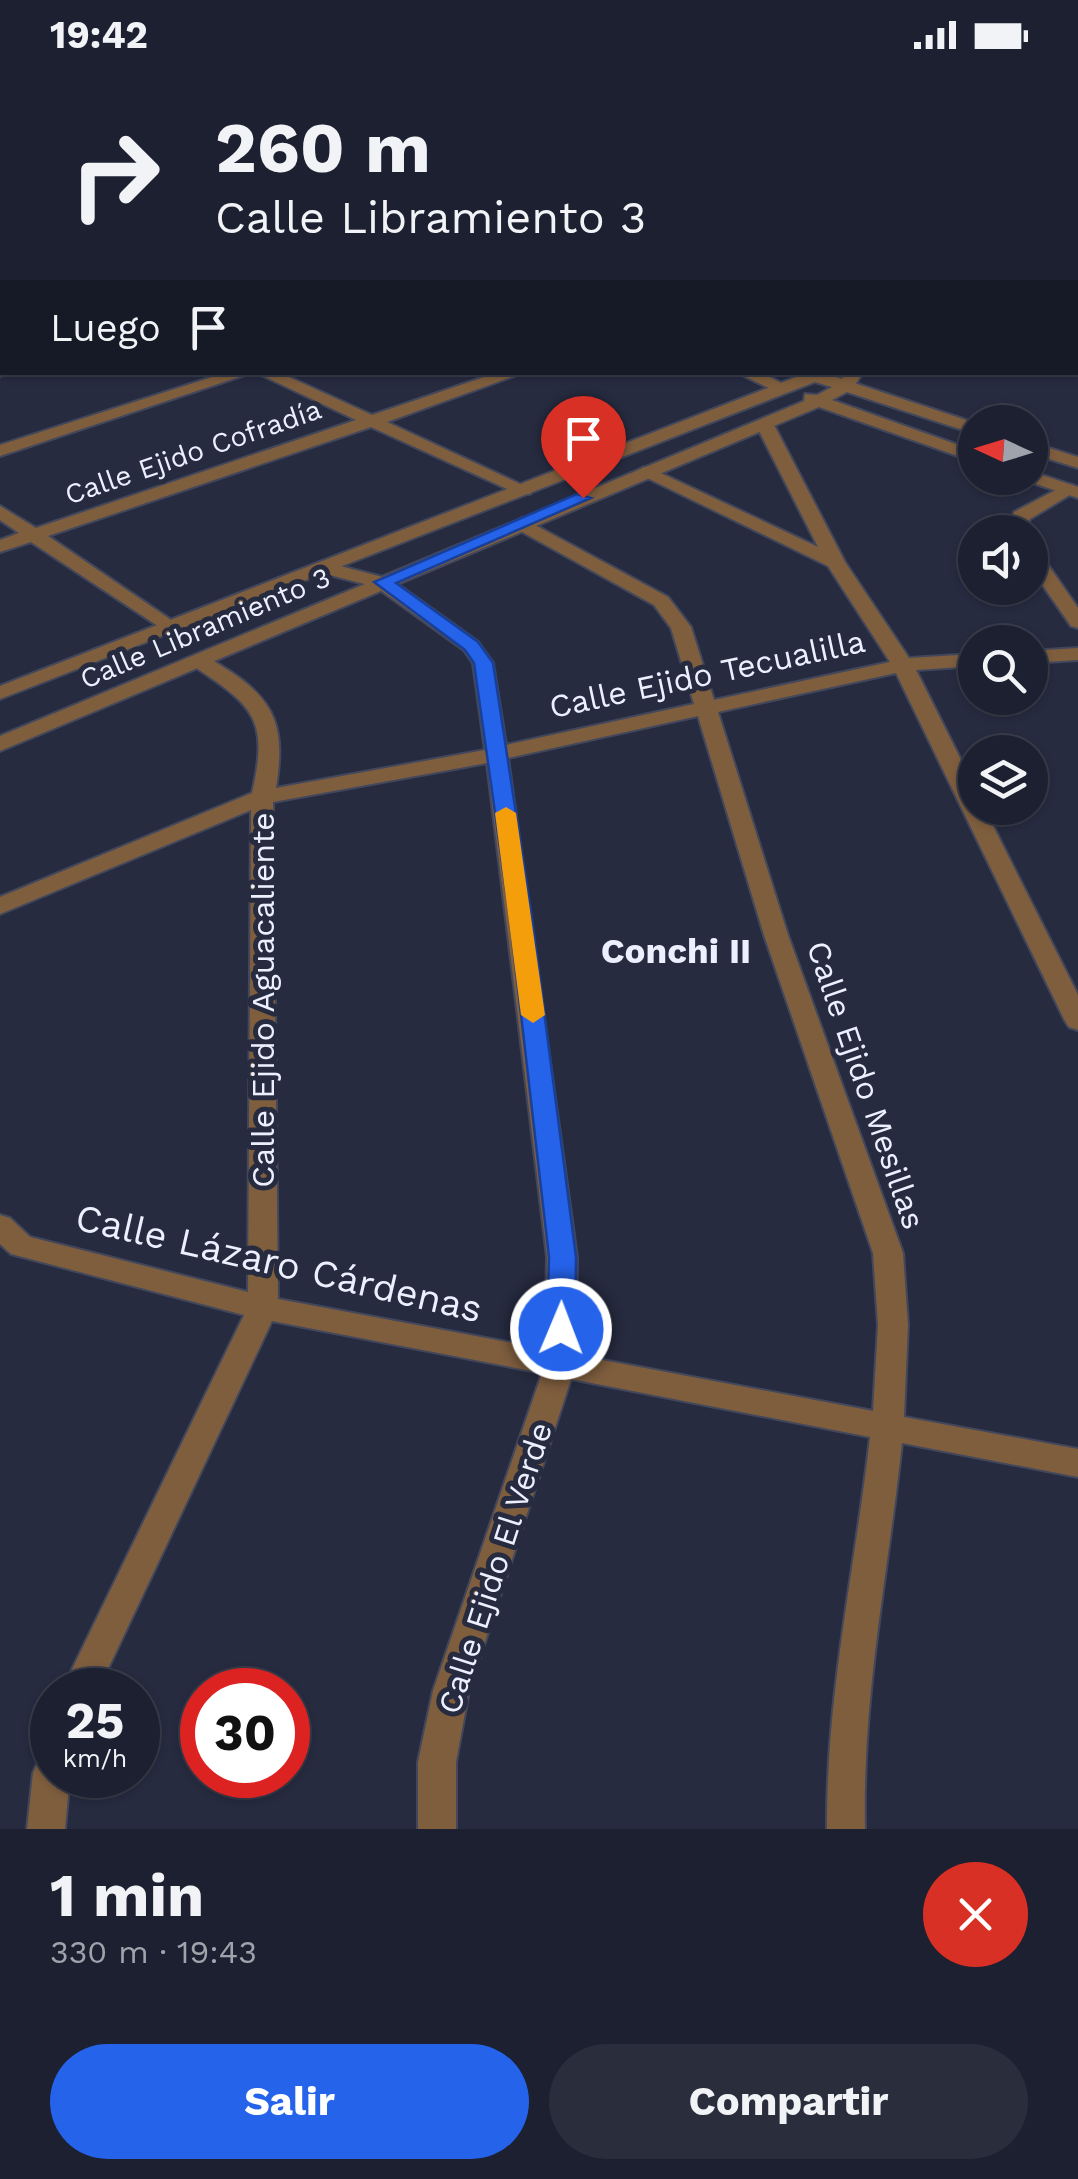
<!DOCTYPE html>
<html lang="es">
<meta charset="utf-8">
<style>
body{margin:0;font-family:"Work Sans",sans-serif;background:#292d3c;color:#f1f3f6;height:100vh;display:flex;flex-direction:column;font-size:38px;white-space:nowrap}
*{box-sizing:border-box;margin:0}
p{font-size:32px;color:#a0a3ab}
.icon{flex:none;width:55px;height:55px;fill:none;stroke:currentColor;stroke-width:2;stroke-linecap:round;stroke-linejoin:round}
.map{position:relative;height:1759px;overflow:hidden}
.details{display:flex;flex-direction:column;background:#1c2030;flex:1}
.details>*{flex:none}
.hud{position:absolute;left:0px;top:0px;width:1080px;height:305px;box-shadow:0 2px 8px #0004,0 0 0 2px #3a3e4c;background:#1c2030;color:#f1f3f6;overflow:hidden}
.needle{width:65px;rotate:274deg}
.buttons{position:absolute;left:958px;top:335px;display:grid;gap:20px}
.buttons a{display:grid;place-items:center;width:90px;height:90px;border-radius:50%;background:#1c2030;box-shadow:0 2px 8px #0004,0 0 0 2px #3a3e4c;font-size:50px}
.speed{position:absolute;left:30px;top:1598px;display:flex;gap:20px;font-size:50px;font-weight:700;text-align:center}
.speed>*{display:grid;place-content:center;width:130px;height:130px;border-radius:50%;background:#1c2030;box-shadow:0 2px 8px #0004,0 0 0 2px #3a3e4c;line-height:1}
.speed small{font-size:25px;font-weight:400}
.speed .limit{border:15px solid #d22;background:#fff;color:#111}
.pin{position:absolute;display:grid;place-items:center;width:85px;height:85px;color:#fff;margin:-102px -42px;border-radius:50% 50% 50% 0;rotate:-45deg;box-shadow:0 0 10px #0007}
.pin .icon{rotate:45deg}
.me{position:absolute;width:110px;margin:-55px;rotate:1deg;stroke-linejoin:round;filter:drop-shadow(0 0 8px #0008)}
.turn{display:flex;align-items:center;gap:35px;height:210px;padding:0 50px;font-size:45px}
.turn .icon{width:130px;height:130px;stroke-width:2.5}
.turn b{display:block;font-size:70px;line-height:85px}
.then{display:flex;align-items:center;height:95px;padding:0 50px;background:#0003;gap:20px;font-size:38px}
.round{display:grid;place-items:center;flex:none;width:105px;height:105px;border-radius:52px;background:#292d3c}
.overview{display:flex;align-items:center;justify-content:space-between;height:170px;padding:0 50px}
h1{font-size:60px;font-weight:700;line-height:75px}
.cta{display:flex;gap:20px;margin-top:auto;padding:20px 50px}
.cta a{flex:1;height:115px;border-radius:60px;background:#2563eb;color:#fff;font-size:40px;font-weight:700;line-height:115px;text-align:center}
.cta a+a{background:#292d3c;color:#f1f3f6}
.status{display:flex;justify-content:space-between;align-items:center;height:70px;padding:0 50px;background:#1c2030;direction:ltr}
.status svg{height:28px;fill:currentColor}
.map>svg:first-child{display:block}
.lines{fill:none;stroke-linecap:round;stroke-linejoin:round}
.minor-casing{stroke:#42475b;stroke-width:4}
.tertiary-casing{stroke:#42475b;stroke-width:4}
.minor{fill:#7f5e3e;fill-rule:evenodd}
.tertiary{fill:#7f5e3e;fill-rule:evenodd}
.route{fill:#2563eb;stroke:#184099;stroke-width:2.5}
.slow{fill:#f59e0b}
.labels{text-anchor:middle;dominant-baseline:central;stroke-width:10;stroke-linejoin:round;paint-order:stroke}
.far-street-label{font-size:28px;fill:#ecf0fe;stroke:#262b40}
.street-label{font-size:32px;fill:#ecf0fe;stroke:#262b40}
.neighbourhood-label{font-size:35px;font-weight:bold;fill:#ecf0fe;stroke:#262b40}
.near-street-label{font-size:38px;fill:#ecf0fe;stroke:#262b40}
</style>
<div class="status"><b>19:42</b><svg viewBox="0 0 49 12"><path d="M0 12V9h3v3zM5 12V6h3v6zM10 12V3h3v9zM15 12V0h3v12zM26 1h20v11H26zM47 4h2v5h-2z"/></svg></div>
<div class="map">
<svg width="1078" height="1759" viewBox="0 0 1078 1759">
<rect width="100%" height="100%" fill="#262b40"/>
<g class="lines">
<g class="minor-casing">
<g id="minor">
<path d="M340 0H359L360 2H342Z"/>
<path d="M399 0H417L418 2H401Z"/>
<path d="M609 0H621L622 2H610Z"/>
<path d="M675 0H687L688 2H676Z"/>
<path d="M1038 0H1051L1052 2H1040Z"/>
<path d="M2 295V302H8L0 306Z"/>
<path d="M228 302H254L0 386V375Z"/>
<path d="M255 302H278L372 345 499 302H525L387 352 533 420 530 424H518L371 357 48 466 177 554 180 558 170 564 31 472 0 482V470L19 463 0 450V436L36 458 356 350Z"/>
<path d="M736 302H760L791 318 777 322Z"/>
<path d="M846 302H863L852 320 846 321 838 316Z"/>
<path d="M764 348 773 353 845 492 909 588 975 584V596L916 600 975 718V738H984L1078 925V960L1069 957 1065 951 896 603 718 642 788 865 903 1183 908 1255 904 1347 1078 1379V1407L902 1373C888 1505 862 1625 865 1759H827C826 1624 855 1500 870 1367L571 1309 469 1621 456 1692V1759H418V1692L433 1621 542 1303 272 1251 98 1620H62L244 1245 11 1184 0 1174V1145L10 1148 30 1167 248 1222 251 740 0 844V827L252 723C270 646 251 635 192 595L189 591 192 587C206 583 216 593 228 600 278 632 285 661 276 718L485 680 473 593 464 580 376 517 318 502V494L325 492 390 509 478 572 493 593 506 675 694 634 671 558 654 535 515 458 513 454 522 448 668 527 691 557 714 630 890 592 828 496 635 402 644 397 650 398 818 477 755 353ZM698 646 764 865 873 1183 878 1255 873 1341 576 1285 577 1187 508 688ZM487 693 547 1187 545 1279 278 1229 273 732Z"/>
<path d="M1067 414 1073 415V423L1030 449 1026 462H1008L1014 442Z"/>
<path d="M1030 477 1037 479 1078 538V558L1071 556 1030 497Z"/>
<path d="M1078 578V590L1030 593V581Z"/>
<path d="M52 1685V1705H70L65 1759H27L33 1703 39 1690Z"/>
</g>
</g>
<g class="tertiary-casing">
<g id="tertiary">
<path d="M809 302H821L975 353V364L847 322 832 330 975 381V392L819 337 0 681V666L804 331 805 324 817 325 832 317 815 312 0 629V616Z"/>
<path d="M1030 372 1078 387V398L1030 383Z"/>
<path d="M1030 401 1078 417V428L1024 410 1030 408Z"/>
</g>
</g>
<use href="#minor" class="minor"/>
<use href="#tertiary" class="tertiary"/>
</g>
<path class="route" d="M577 424 591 428 396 513 478 572 493 593 532 849 576 1187 575 1259 571 1267 561 1270 551 1267 547 1259 549 1187 510 849 474 593 465 580 374 512Z"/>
<path class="slow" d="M506 737 516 743 545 945 533 953 521 945 495 743Z"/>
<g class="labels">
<g class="far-street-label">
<text transform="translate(193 382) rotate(-19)">Calle Ejido Cofradía</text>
<text transform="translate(205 558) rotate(-23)">Calle Libramiento 3</text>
</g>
<g class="street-label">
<text transform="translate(707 604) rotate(-12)">Calle Ejido Tecualilla</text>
<text transform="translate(263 930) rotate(-90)">Calle Ejido Aguacaliente</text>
<text transform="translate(866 1015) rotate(71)">Calle Ejido Mesillas</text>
<text transform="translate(495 1498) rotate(-72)">Calle Ejido El Verde</text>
</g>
<g class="neighbourhood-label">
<text x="676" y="881">Conchi II</text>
</g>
<g class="near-street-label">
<text transform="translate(279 1193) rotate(13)">Calle Lázaro Cárdenas</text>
</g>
</g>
</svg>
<div class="buttons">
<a><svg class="needle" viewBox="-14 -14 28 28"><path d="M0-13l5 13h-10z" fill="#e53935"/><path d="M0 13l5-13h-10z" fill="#a0a3ab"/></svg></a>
<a><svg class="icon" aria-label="sound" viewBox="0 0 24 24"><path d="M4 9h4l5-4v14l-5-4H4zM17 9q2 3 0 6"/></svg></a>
<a><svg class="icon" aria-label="search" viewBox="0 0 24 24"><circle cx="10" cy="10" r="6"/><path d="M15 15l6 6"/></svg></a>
<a><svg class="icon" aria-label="layers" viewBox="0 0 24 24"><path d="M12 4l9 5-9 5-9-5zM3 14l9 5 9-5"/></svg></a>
</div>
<div class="speed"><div>25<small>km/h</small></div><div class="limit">30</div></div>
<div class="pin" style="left:583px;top:428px;background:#d93025"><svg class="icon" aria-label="arrive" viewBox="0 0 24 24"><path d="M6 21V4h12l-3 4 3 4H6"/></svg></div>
<svg class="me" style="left:561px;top:1259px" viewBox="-20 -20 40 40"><circle r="17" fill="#2563eb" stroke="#fff" stroke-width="3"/><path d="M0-11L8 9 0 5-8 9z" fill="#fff"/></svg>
<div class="hud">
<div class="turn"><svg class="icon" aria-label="right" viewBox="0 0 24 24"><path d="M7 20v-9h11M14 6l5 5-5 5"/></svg><div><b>260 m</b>Calle Libramiento 3</div></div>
<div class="then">Luego<svg class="icon" aria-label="arrive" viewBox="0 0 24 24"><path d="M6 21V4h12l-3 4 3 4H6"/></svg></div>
</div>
</div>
<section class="details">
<div class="overview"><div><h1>1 min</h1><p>330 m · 19:43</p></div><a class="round" style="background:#d93025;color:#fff"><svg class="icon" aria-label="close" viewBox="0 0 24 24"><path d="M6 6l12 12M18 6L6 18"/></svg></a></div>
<div class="cta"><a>Salir</a><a>Compartir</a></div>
</section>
